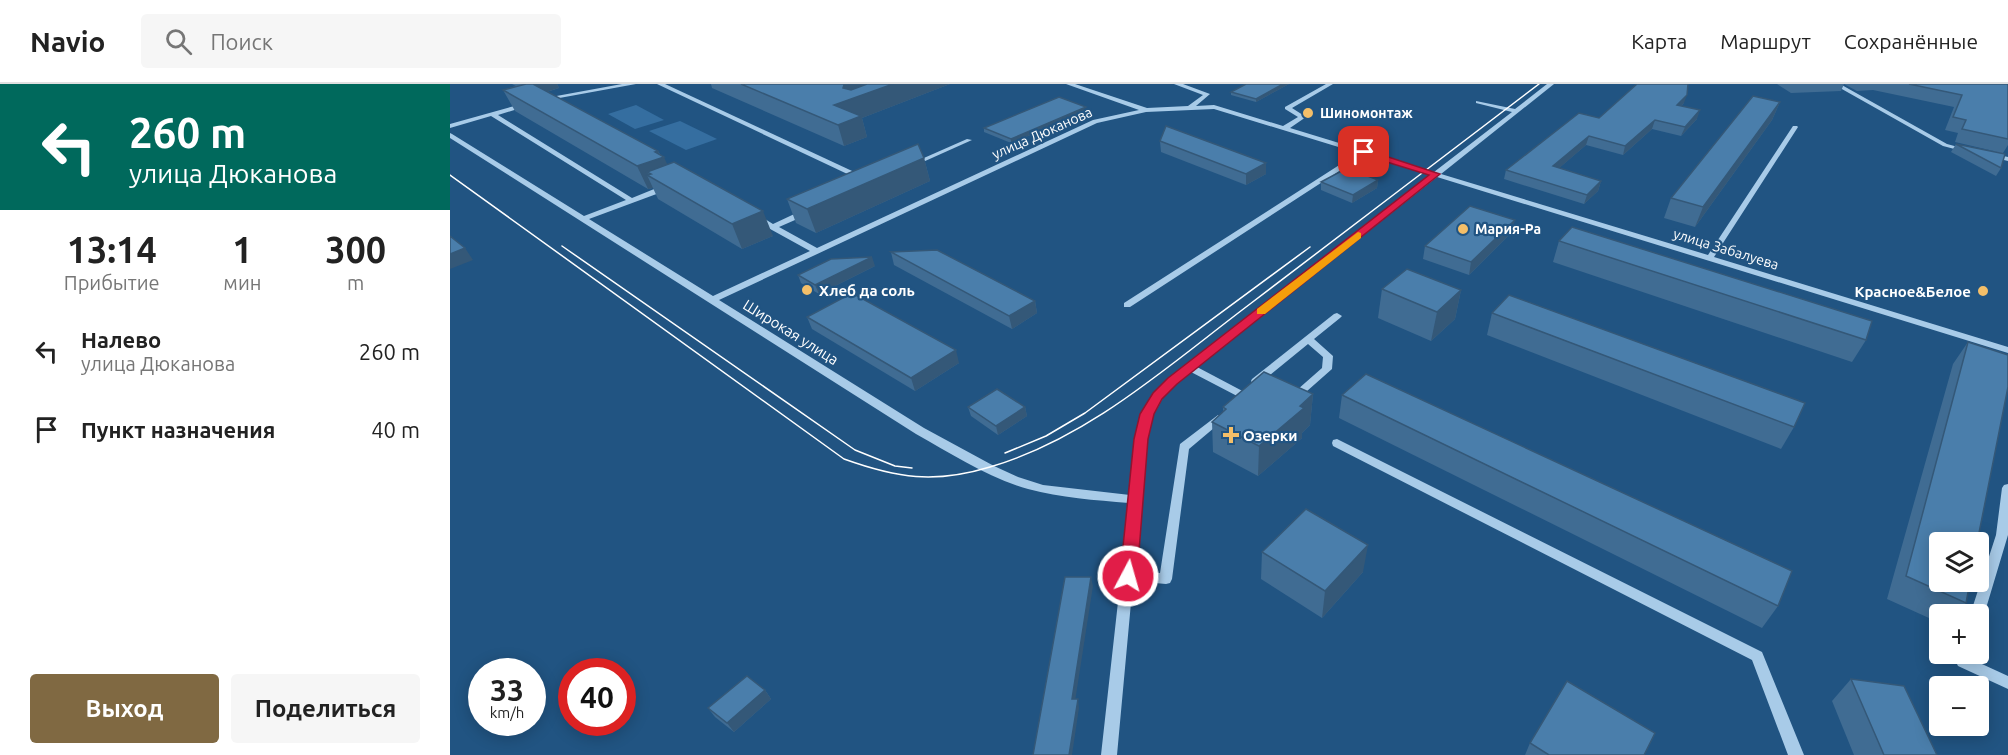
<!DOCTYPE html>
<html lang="ru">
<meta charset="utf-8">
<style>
body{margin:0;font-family:Ubuntu,sans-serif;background:#f6f6f6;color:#222;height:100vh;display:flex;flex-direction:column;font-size:22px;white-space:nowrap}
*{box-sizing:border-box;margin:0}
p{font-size:20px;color:#767676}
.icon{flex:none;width:33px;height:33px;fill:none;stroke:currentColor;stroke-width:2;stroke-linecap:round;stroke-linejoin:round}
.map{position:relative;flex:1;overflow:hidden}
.panel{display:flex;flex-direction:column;background:#fff;width:450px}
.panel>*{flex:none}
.hud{background:#00695c;color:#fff;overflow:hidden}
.buttons{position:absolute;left:1479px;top:448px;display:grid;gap:12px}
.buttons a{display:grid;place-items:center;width:60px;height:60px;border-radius:6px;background:#fff;box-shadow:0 3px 15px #0003;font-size:30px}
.speed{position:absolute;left:18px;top:574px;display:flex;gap:12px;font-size:30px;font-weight:700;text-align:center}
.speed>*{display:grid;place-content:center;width:78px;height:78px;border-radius:50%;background:#fff;box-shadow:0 3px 15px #0003;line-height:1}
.speed small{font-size:15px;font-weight:400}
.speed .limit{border:9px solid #d22;background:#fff;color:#111}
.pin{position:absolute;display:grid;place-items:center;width:51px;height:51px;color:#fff;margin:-26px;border-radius:12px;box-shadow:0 3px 9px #0006}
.me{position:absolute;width:66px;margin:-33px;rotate:6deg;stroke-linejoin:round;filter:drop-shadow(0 0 4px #0008)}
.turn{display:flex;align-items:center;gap:21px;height:126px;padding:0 30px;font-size:27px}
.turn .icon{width:78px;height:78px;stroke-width:2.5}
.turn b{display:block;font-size:42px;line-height:51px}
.eta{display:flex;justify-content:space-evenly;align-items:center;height:102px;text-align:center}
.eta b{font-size:36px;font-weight:600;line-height:42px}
.cta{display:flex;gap:12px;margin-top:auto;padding:12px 30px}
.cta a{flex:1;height:69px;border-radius:6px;background:#806942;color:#fff;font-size:24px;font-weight:600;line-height:69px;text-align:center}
.cta a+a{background:#f6f6f6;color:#222}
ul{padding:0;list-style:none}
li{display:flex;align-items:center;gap:18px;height:78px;padding:0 30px}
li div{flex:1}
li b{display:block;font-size:22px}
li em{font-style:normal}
header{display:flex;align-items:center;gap:36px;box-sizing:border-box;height:84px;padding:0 30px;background:#fff;border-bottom:2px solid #e0e0e0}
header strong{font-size:28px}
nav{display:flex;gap:33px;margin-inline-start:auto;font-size:21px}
.search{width:420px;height:54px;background:#f6f6f6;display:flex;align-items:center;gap:15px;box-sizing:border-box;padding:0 21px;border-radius:6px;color:#767676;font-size:22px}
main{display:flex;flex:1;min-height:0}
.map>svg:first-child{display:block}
.green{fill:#356ea0}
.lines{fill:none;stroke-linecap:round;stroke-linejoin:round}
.minor{fill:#a8cbe8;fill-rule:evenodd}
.tram{stroke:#fff;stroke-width:1.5}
.wall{fill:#406c93}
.shaded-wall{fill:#345878}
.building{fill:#4a7eab;stroke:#345878;stroke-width:1.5}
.route{fill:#e11d48;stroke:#92132f;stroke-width:1.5}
.slow{fill:#f59e0b}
.poi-dot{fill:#f4bf69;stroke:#215482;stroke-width:2}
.labels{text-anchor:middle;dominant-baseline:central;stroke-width:4.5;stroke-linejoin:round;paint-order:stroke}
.far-poi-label{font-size:14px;font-weight:bold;fill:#fff;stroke:#215482;text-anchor:start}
.far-street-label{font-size:14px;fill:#fff;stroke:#215482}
.poi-label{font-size:15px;font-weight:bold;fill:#fff;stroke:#215482;text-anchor:start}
.street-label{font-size:15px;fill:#fff;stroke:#215482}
</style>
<header>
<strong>Navio</strong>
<div class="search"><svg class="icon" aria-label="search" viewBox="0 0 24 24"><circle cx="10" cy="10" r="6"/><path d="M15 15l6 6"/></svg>Поиск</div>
<nav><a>Карта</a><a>Маршрут</a><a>Сохранённые</a></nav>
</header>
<main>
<section class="panel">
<div class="hud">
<div class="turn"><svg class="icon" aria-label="left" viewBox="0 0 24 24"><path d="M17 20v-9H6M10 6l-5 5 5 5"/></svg><div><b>260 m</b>улица Дюканова</div></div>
</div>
<div class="eta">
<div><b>13:14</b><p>Прибытие</p></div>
<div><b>1</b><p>мин</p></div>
<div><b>300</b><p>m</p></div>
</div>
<ul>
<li><svg class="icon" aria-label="left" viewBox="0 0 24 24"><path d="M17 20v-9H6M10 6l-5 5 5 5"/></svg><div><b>Налево</b><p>улица Дюканова</p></div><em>260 m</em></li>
<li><svg class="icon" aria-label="arrive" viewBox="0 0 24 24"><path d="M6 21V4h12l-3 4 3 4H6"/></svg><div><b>Пункт назначения</b></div><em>40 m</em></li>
</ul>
<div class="cta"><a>Выход</a><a>Поделиться</a></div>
</section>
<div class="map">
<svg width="1558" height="671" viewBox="0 0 1558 671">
<rect width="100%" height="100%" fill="#215482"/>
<g class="green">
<path d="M186 21 214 36 185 45 158 30Z"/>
<path d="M230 37 267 55 236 66 199 47Z"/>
</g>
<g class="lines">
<g class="minor">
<path d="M172 0H186L93 17 90 15Z"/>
<path d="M207 0H215L415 93 408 95Z"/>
<path d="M616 0H625L697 24 738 22 753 11 724 0H733L760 10 746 22 764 21 833 42 848 33 835 25V23L876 0H883L842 24 856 33 840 44 984 88 1062 28 1026 19V17L1065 25 1097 0H1104L991 90 1258 171 1343 42H1347L1348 43 1264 173 1558 263V269L987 93 747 283 800 311 801 313C798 318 793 321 787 319L786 317 789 313 741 288 727 299 714 312 704 330 699 346 696 355 684 487 710 489 730 360 768 331H776L777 333 739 365 722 495 720 499 716 500 683 497 667 671H651L679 419C645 416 611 414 578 405 538 394 502 370 466 350L0 54V49L2 50 134 132 176 116 41 32 0 44V40L75 19 77 20V22L48 31 182 114 214 101H220V105L139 135 263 212 360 167 304 136V132H310L323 140 355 125H361V129L329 143 367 164 643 36 689 26ZM764 25 908 69 674 219V223H680L914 71 980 91 737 281C729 288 720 294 712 302 684 333 684 372 680 411L593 401 568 393 544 382 474 344 269 216 647 39 696 28Z"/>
<path d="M1383 0H1390L1497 60 1519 66 1516 68 1493 62Z"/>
<path d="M517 55 522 56 464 82 458 81Z"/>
<path d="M1540 69 1558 73V77L1538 72V70Z"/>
<path d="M887 229 892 232 890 234 864 255 883 272 882 285 848 315 844 316 839 313 872 284 873 273 858 260 810 299H802L801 297 802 295 884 230Z"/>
<path d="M887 355 1312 568 1354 671H1338L1302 576 883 362 882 359 883 356Z"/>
<path d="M1558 400V451L1534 531 1532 535 1528 536V531H1520L1546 451 1552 404 1554 401Z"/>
<path d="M1508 570H1522L1521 575 1558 592V605L1508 582 1506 578Z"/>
</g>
<g class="tram">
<path d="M0 91 394 375C447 394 484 400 540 383 639 354 719 281 800 220 896 147 993 73 1089 0"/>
<path d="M112 162 405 366 445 382 462 384"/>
<path d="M555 369 596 352 635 329 860 163"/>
</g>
</g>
<g class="wall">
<path d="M62 0H107L109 4 97 8 208 67 217 81 323 152 292 165 208 115 203 104 198 105 65 27 53 6 66 2Z"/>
<path d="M261 0H500L412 34 417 53 394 62 262 4Z"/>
<path d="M839 0 806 18 781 11V8Z"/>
<path d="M1327 0H1558V61L1553 69 1551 84 1546 92 1501 68 1506 60 1548 68 1505 58 1508 49 1495 46 1504 23 1423 6 1407 7 1394 0 1391 7 1341 9Z"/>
<path d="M1330 18 1322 36 1245 143 1214 134 1221 114Z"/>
<path d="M1234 19 1231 22 1247 35 1231 52 1202 45 1173 71 1136 61 1109 84 1151 97 1148 107 1134 120 1054 95 1056 86 1149 34Z"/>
<path d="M637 27 561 59 534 48V44Z"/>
<path d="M710 57 816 90 796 101 711 68Z"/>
<path d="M474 74 480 97 366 149 346 139 337 115Z"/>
<path d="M928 96 927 104 902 119 871 106V98Z"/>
<path d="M1062 148 1019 191 973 175 975 162Z"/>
<path d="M1109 157 1416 256 1402 278 1103 178Z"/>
<path d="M441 168 585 217 587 229 562 245 444 181Z"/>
<path d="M425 182 369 210 351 199 348 191Z"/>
<path d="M932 205 1011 206 1005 235 981 257 928 234Z"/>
<path d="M1042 229 1344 343 1331 365 1037 251Z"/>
<path d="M357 233 509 279 465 307 362 245Z"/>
<path d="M1518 258 1516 519 1504 531H1490V539L1437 515 1503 280Z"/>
<path d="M863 310 860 341 852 349V354L808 392 763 368 762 338 773 328V323Z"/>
<path d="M892 311 1328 522 1312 544 889 334Z"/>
<path d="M518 323H575L577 332 548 351 521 332Z"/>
<path d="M812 468 913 488 872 534 811 495Z"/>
<path d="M1401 595 1487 671H1404L1382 617Z"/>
<path d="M315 606 321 615 284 648 265 633 258 624Z"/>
<path d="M1080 659 1194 671H1075Z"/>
</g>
<g class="shaded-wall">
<path d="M77 0H107L109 4 83 12Z"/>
<path d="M398 0H500L412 34 417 53 394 62 388 41 384 21 394 1Z"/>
<path d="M833 0H839L806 18V15Z"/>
<path d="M1237 11 1234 19 1224 29 1227 21Z"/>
<path d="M1330 18 1322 36 1245 143 1253 123Z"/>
<path d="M636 23 637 27 561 59V55Z"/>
<path d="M1250 26 1247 35 1231 52 1235 43Z"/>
<path d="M1205 36 1202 45 1173 71 1175 62Z"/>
<path d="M1139 52 1136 61 1100 92 1103 82Z"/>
<path d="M208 67 211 74 214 73 224 96 201 90 197 88 200 93 197 91 203 104 198 105 187 82 205 68Z"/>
<path d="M474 74 480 97 366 149 357 125Z"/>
<path d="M816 79V90L796 101V90Z"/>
<path d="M928 96 927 104 902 119 903 111Z"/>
<path d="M1151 97 1148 107 1134 120 1137 111Z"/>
<path d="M313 127 323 152 292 165 282 140Z"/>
<path d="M1065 136 1062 148 1019 191 1021 178Z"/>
<path d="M15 164 23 176 0 185V170Z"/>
<path d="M422 173 425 182 369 210 365 201Z"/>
<path d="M1011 206 1005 235 981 257 987 228Z"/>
<path d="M585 217 587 229 562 245 559 232Z"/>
<path d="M506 266 509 279 465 307 461 294Z"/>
<path d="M863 310 860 341 852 349V354L808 392 809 362Z"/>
<path d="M575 323 577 332 548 351 546 342Z"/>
<path d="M918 461 913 488 872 534 875 507Z"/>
<path d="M641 493 643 502 624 624 622 615Z"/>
<path d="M315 606 321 615 284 648 277 639Z"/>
<path d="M628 615 629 624 622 671H619Z"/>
</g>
<g class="building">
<path d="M76 0H83L208 67 205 68 214 73 187 82 53 6Z"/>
<path d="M291 0H398L394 1 393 4 401 6 417 0H443L384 21 411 32 388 41Z"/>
<path d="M796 0H833L806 15 781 8Z"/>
<path d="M1187 0H1238L1237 11 1227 21 1250 26 1235 43 1205 36 1175 62 1139 52 1103 82 1151 97 1137 111 1056 86 1129 29 1149 34Z"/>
<path d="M1459 0H1558V55L1512 45 1516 36 1503 33 1512 11Z"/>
<path d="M1303 12 1330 18 1253 123 1221 114Z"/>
<path d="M609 13 636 23 561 55 534 44Z"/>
<path d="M716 42 816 79 796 90 710 57Z"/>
<path d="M468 60 474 74 357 125 337 115Z"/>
<path d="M1506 60 1555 70 1551 84Z"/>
<path d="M224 78 313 127 282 140 197 91 201 90 197 88Z"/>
<path d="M897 84 928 96 903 111 871 98Z"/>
<path d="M1020 122 1065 136 1021 178 975 162Z"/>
<path d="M1122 143 1422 237 1416 256 1109 157Z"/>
<path d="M0 152 15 164 0 170Z"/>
<path d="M487 166 585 217 559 232 441 168Z"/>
<path d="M422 173 365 201 348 191 381 175Z"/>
<path d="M957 185 1011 206 987 228 932 205Z"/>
<path d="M402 209 506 266 461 294 357 233Z"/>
<path d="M1059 211 1355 319 1344 343 1042 229Z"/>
<path d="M1518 258 1558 271V303L1527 459H1490V498H1520L1516 519 1456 492Z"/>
<path d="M814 288 863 310 850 322 854 324 809 362 762 338 776 325 773 323Z"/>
<path d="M916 290 1342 487 1328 522 892 311Z"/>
<path d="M547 305 575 323 546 342 518 323Z"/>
<path d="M856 425 918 461 875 507 812 468Z"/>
<path d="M615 493H641L622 615H628L619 671H583Z"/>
<path d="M297 592 315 606 277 639 258 624Z"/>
<path d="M1401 595 1454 602 1487 671H1434Z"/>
<path d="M1117 597 1205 649 1194 671H1099L1080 659Z"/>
</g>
<path class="route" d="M914 65 990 90 727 300 712 315 704 330 698 355 687 492 684 497H673L670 492 684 355 690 330 703 309 718 294 979 91 911 70 909 68Z"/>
<path class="slow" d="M908 148 911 149V154L815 230H807V225Z"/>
<g class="poi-dot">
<circle cx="858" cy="29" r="6"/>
<circle cx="1013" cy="145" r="6"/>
<circle cx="357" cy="206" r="6"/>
<circle cx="1533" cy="207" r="6"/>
<path d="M778 342h6v6h6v6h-6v6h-6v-6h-6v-6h6z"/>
</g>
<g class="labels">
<g class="far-poi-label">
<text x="870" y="29">Шиномонтаж</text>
<text x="1025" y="145">Мария-Ра</text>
</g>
<g class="far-street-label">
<text transform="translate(592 49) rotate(-24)">улица Дюканова</text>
<text transform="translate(1276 165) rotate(17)">улица Забалуева</text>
</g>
<g class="poi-label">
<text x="369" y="206">Хлеб да соль</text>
<text x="1521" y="207" text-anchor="end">Красное&amp;Белое</text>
<text x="793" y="351">Озерки</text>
</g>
<g class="street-label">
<text transform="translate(341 248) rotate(32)">Широкая улица</text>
</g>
</g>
</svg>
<div class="buttons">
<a><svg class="icon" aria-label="layers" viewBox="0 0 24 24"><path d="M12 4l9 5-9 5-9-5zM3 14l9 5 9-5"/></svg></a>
<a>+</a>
<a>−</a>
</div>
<div class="speed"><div>33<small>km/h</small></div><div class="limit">40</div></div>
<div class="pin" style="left:914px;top:68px;background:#d93025"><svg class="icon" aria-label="arrive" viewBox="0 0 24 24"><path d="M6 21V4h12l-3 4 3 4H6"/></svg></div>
<svg class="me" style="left:678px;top:492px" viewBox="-20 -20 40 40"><circle r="17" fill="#e11d48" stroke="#fff" stroke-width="3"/><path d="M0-11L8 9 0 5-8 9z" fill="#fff"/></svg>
</div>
</main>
